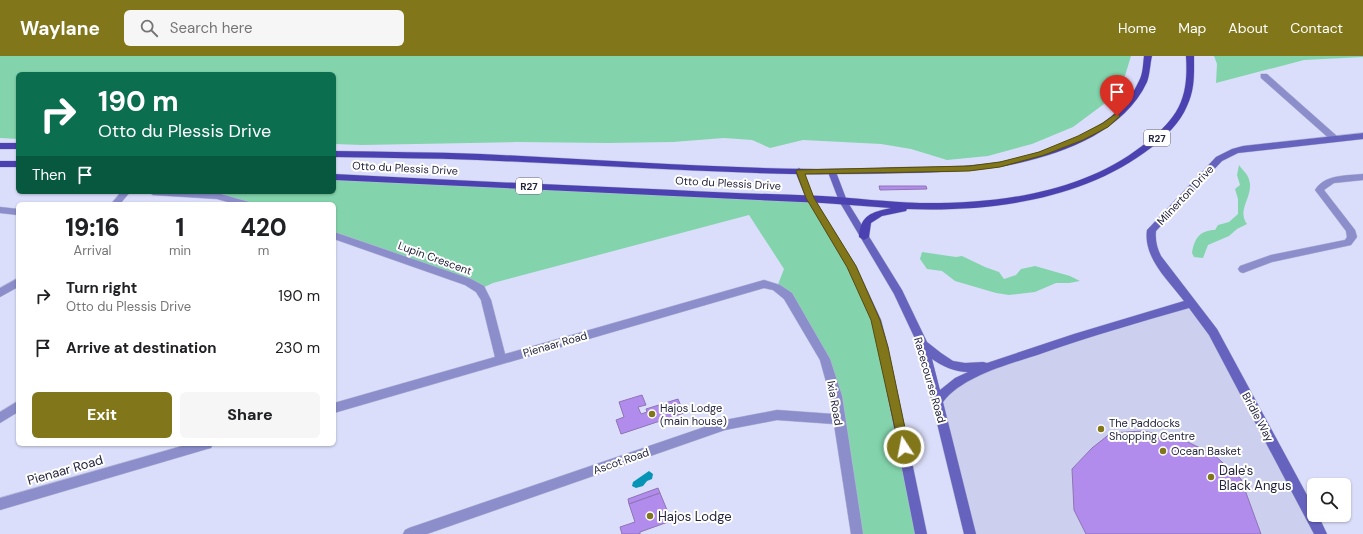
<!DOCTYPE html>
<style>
body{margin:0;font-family:"DM Sans",sans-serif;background:#f6f6f6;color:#202124;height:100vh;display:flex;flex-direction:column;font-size:15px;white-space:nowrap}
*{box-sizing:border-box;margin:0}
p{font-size:13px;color:#757577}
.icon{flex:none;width:22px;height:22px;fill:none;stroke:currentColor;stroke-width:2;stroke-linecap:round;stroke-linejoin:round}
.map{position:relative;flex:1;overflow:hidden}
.side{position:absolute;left:16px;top:146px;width:320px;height:244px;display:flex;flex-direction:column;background:#fff;border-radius:6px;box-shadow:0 1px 3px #0004}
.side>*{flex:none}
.top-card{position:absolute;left:16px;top:16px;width:320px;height:122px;border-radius:6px;box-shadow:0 1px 3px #0004;background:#0b6e4f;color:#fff;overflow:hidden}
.tools{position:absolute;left:1307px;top:422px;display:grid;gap:8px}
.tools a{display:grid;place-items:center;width:44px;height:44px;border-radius:6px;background:#fff;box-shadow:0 1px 3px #0004;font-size:20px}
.pin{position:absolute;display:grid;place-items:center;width:34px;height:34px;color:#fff;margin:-41px -17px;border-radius:50% 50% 50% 0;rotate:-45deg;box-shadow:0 0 4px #0007}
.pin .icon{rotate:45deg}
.me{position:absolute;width:44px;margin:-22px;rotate:349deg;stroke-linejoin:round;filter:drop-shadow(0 0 3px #0008)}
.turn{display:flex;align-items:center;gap:14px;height:84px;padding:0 16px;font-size:18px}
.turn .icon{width:52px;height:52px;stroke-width:2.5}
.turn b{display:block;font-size:28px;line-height:34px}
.then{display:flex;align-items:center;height:38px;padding:0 16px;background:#0003;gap:8px;font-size:15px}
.eta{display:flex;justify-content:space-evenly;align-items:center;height:68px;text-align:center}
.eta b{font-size:24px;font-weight:800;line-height:28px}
.primary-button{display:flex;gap:8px;margin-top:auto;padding:8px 16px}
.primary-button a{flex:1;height:46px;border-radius:6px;background:#82761a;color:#fff;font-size:16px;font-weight:800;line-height:46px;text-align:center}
.primary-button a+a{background:#f6f6f6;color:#202124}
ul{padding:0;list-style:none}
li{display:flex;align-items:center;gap:12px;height:52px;padding:0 16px}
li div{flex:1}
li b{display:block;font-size:15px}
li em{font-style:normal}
header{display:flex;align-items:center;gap:24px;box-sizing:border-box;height:56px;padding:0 20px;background:#82761a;color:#fff}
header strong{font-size:19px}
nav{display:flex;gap:22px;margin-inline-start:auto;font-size:14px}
.search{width:280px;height:36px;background:#f6f6f6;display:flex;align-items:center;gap:10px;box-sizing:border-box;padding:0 14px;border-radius:6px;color:#757577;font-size:15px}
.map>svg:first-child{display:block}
.built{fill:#cccfee}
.green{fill:#83d4ac}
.water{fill:#0594b5}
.building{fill:#b28cec;stroke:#8d74b4}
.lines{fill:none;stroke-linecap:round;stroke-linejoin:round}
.street-casing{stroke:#b6b9d5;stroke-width:1}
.secondary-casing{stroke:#b6b9d5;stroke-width:1}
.primary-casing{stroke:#b6b9d5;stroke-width:1}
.street{fill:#8b8ecb;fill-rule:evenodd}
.secondary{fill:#6563bd;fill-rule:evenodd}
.primary{fill:#4c41b1;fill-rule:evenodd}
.route{fill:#82761a;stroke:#544d11}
.poi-dot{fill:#82761a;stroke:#fff;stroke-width:1.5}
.labels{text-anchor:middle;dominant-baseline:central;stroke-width:4;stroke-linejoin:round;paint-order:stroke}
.shield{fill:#fff;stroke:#666679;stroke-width:1}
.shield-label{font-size:10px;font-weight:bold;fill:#24253f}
.street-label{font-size:11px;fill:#24253f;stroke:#fff}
.poi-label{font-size:11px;fill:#24253f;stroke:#fff;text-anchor:start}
.near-street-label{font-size:13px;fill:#24253f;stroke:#fff}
.near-poi-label{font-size:13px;fill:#24253f;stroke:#fff;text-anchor:start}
</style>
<header>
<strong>Waylane</strong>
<div class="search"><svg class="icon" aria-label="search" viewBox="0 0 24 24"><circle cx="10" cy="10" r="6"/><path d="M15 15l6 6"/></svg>Search here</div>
<nav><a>Home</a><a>Map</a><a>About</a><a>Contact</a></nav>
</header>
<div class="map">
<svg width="1363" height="478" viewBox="0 0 1363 478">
<rect width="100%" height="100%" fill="#dbdefa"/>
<path class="built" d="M1191 247 1207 267 1321 478H970L937 345 973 319Z"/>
<g class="green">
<path d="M0 0H1131L1124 23 1104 48 1073 71 1032 88 988 100 947 104 911 93 881 88 803 84 770 92 752 84 724 82 673 86 607 87 517 86 362 89 334 88V18H18V83L0 82Z"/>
<path d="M1214 0H1363V1L1304 4 1216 27 1217 8Z"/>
<path d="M1239 109C1241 112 1245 116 1247 119 1258 138 1235 152 1247 168L1237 173 1229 180 1208 189 1203 202 1194 201 1192 197C1194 183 1200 174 1215 174L1218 169 1229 166 1238 158V143L1235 133 1240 129 1237 119Z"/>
<path d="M334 121 810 142 876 264 921 478H857L825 303 777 231 784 213 749 159 493 227 480 233 334 179V148H246L196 139 153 136H334Z"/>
<path d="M922 196 956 201 962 200 985 211 999 216 1004 223 1016 219 1021 213 1035 210 1070 220 1080 225 1069 227H1056L1035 236 1009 239 996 237 955 225 942 215 927 213 920 203Z"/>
</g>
<path class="water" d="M649 415 653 418 652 423 647 425 643 430 636 432 632 430 633 426Z"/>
<g class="building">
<path d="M879 130H926L927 133 880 134Z"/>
<path d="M642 339 646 349 638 351 641 358 647 356 646 353 678 343 684 357 621 378 616 364 624 361 619 346Z"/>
<path d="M1142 375 1177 381 1213 398 1241 423 1261 478H1086L1074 454 1072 413 1092 392 1111 377Z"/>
<path d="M658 432 660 437 629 448 628 443Z"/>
<path d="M660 437 667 454 664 455 668 466 640 476V478H622L620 471 635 466 629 448Z"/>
</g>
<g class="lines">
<g class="street-casing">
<g id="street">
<path d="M1261 18H1267L1338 81 1339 83 1338 85H1332L1261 22Z"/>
<path d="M1363 118V124L1334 127 1324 134 1355 174 1357 181 1351 189 1272 206 1243 217 1240 216 1238 213 1240 210 1271 199 1345 184 1347 181 1346 175 1315 134C1325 118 1346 120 1363 118Z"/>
<path d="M121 136H130L120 148H111Z"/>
<path d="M149 136 217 137 249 146 250 148H235L217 143 153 139Z"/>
<path d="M0 151 18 153V159L0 157Z"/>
<path d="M334 176 471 223 484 230 491 244 505 298 764 224 780 229 792 237 830 303 842 340 863 478H851L834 368 777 364 725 374 427 478H403L405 474 409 472 725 364 777 354 833 358 830 340 820 304 784 243 773 234 764 232 334 357V347L495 301 481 244 476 236 465 229 334 183Z"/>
<path d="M18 222V231L0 241V232Z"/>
<path d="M18 345V356L0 367V356Z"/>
<path d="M189 388H213L211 392 207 393 0 454V442Z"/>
</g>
</g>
<g class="secondary-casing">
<g id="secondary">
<path d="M1363 77V83L1238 97 1222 105 1156 175C1155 184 1157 192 1161 200L1217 273 1314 452V459H1318L1327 478H1314L1209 279 1189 252C1140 266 1091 280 1043 297 1011 308 964 319 943 346L976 478H964L918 289 894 238 839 145 828 116 829 114H835L836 116 847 145 902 234 927 286 941 297 953 305 965 307 983 306 987 307 1074 278 1184 245C1169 225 1143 202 1147 174L1216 101 1232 93 1243 90ZM932 303C942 310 955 316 968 316L955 322 940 334Z"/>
<path d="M799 112 803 115 814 142 856 210 881 264 888 291 927 478H915L878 291 871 264 861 241 847 211 806 142 795 115Z"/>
</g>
</g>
<g class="primary-casing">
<g id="primary">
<path d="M1144 0H1152C1150 8 1150 18 1147 26 1125 74 1067 96 1019 107 981 116 944 116 906 117 856 118 807 119 757 117 664 114 571 108 478 104 430 102 382 102 334 101V95C383 96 432 96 481 98 593 103 705 112 817 113 847 113 878 112 908 111 945 111 983 111 1019 102 1063 90 1119 70 1139 25 1143 18 1143 8 1144 0Z"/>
<path d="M1186 0H1194C1194 18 1195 33 1187 50 1180 67 1166 80 1152 91 1084 144 991 156 907 153L906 155 882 160 871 167 869 181 864 184 859 181C860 159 872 156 891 152L823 147 334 124V118C447 124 560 129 674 134 723 137 773 138 822 140 855 142 887 146 920 147 995 148 1080 138 1142 90 1177 63 1189 45 1186 0Z"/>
<rect x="0" y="87" width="18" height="6"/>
<rect x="0" y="105" width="18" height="6"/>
</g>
</g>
<use href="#street" class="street"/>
<use href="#secondary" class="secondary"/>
<use href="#primary" class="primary"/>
</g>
<path class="route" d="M1117 57 1120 60 1108 71 1083 84 1044 99 1000 111 969 115 805 118 814 142 856 210 880 264 888 291 909 391 907 395 904 396 900 395 871 264 847 211 806 142 796 115 797 114 969 110 1000 106 1039 96 1078 80 1103 67Z"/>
<g class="poi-dot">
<circle cx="652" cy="358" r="4"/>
<circle cx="1101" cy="373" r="4"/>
<circle cx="1163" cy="395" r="4"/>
<circle cx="1211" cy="421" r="4"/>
<circle cx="650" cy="460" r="4"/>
</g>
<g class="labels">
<g class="shield">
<rect x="1144" y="74" width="26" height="16" rx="3"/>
<rect x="516" y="122" width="26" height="16" rx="3"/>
</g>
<g class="shield-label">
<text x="1157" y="82">R27</text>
<text x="529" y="130">R27</text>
</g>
<g class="street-label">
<text transform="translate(405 112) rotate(3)">Otto du Plessis Drive</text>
<text transform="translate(728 127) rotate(3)">Otto du Plessis Drive</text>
<text transform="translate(1185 139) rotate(-47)">Milnerton Drive</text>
<text transform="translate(435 202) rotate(20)">Lupin Crescent</text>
<text transform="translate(555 288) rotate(-16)">Pienaar Road</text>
<text transform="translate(930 324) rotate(74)">Racecourse Road</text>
<text transform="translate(835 347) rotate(80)">Ixia Road</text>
<text transform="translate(1258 361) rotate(62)">Bridle Way</text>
<text transform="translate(621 405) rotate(-19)">Ascot Road</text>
</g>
<g class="poi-label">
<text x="660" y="352">Hajos Lodge<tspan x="660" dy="13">(main house)</tspan></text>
<text x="1109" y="367">The Paddocks<tspan x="1109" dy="13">Shopping Centre</tspan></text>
<text x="1171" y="395">Ocean Basket</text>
</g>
<g class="near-street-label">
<text transform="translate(65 414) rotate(-16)">Pienaar Road</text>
</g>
<g class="near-poi-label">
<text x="1219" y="414">Dale's<tspan x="1219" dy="15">Black Angus</tspan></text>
<text x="658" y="460">Hajos Lodge</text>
</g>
</g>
</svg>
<div class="tools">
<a><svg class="icon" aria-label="search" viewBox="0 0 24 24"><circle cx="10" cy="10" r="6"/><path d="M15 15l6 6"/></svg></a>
</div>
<div class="pin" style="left:1117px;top:60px;background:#d93025"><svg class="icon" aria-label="arrive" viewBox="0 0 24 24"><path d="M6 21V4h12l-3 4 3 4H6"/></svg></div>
<svg class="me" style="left:904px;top:391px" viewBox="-20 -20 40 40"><circle r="17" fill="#82761a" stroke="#fff" stroke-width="3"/><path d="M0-11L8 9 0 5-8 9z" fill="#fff"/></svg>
<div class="top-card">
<div class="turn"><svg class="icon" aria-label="right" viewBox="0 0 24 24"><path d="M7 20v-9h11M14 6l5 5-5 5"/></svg><div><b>190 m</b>Otto du Plessis Drive</div></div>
<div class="then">Then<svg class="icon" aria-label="arrive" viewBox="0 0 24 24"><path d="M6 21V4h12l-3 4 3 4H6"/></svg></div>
</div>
<section class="side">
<div class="eta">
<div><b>19:16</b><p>Arrival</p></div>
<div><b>1</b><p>min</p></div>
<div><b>420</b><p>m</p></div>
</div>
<ul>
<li><svg class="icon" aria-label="right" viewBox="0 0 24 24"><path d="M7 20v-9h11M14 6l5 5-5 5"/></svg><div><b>Turn right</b><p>Otto du Plessis Drive</p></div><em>190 m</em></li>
<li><svg class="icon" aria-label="arrive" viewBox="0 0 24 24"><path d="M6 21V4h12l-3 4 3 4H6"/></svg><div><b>Arrive at destination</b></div><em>230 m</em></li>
</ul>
<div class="primary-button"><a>Exit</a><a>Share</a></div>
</section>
</div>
